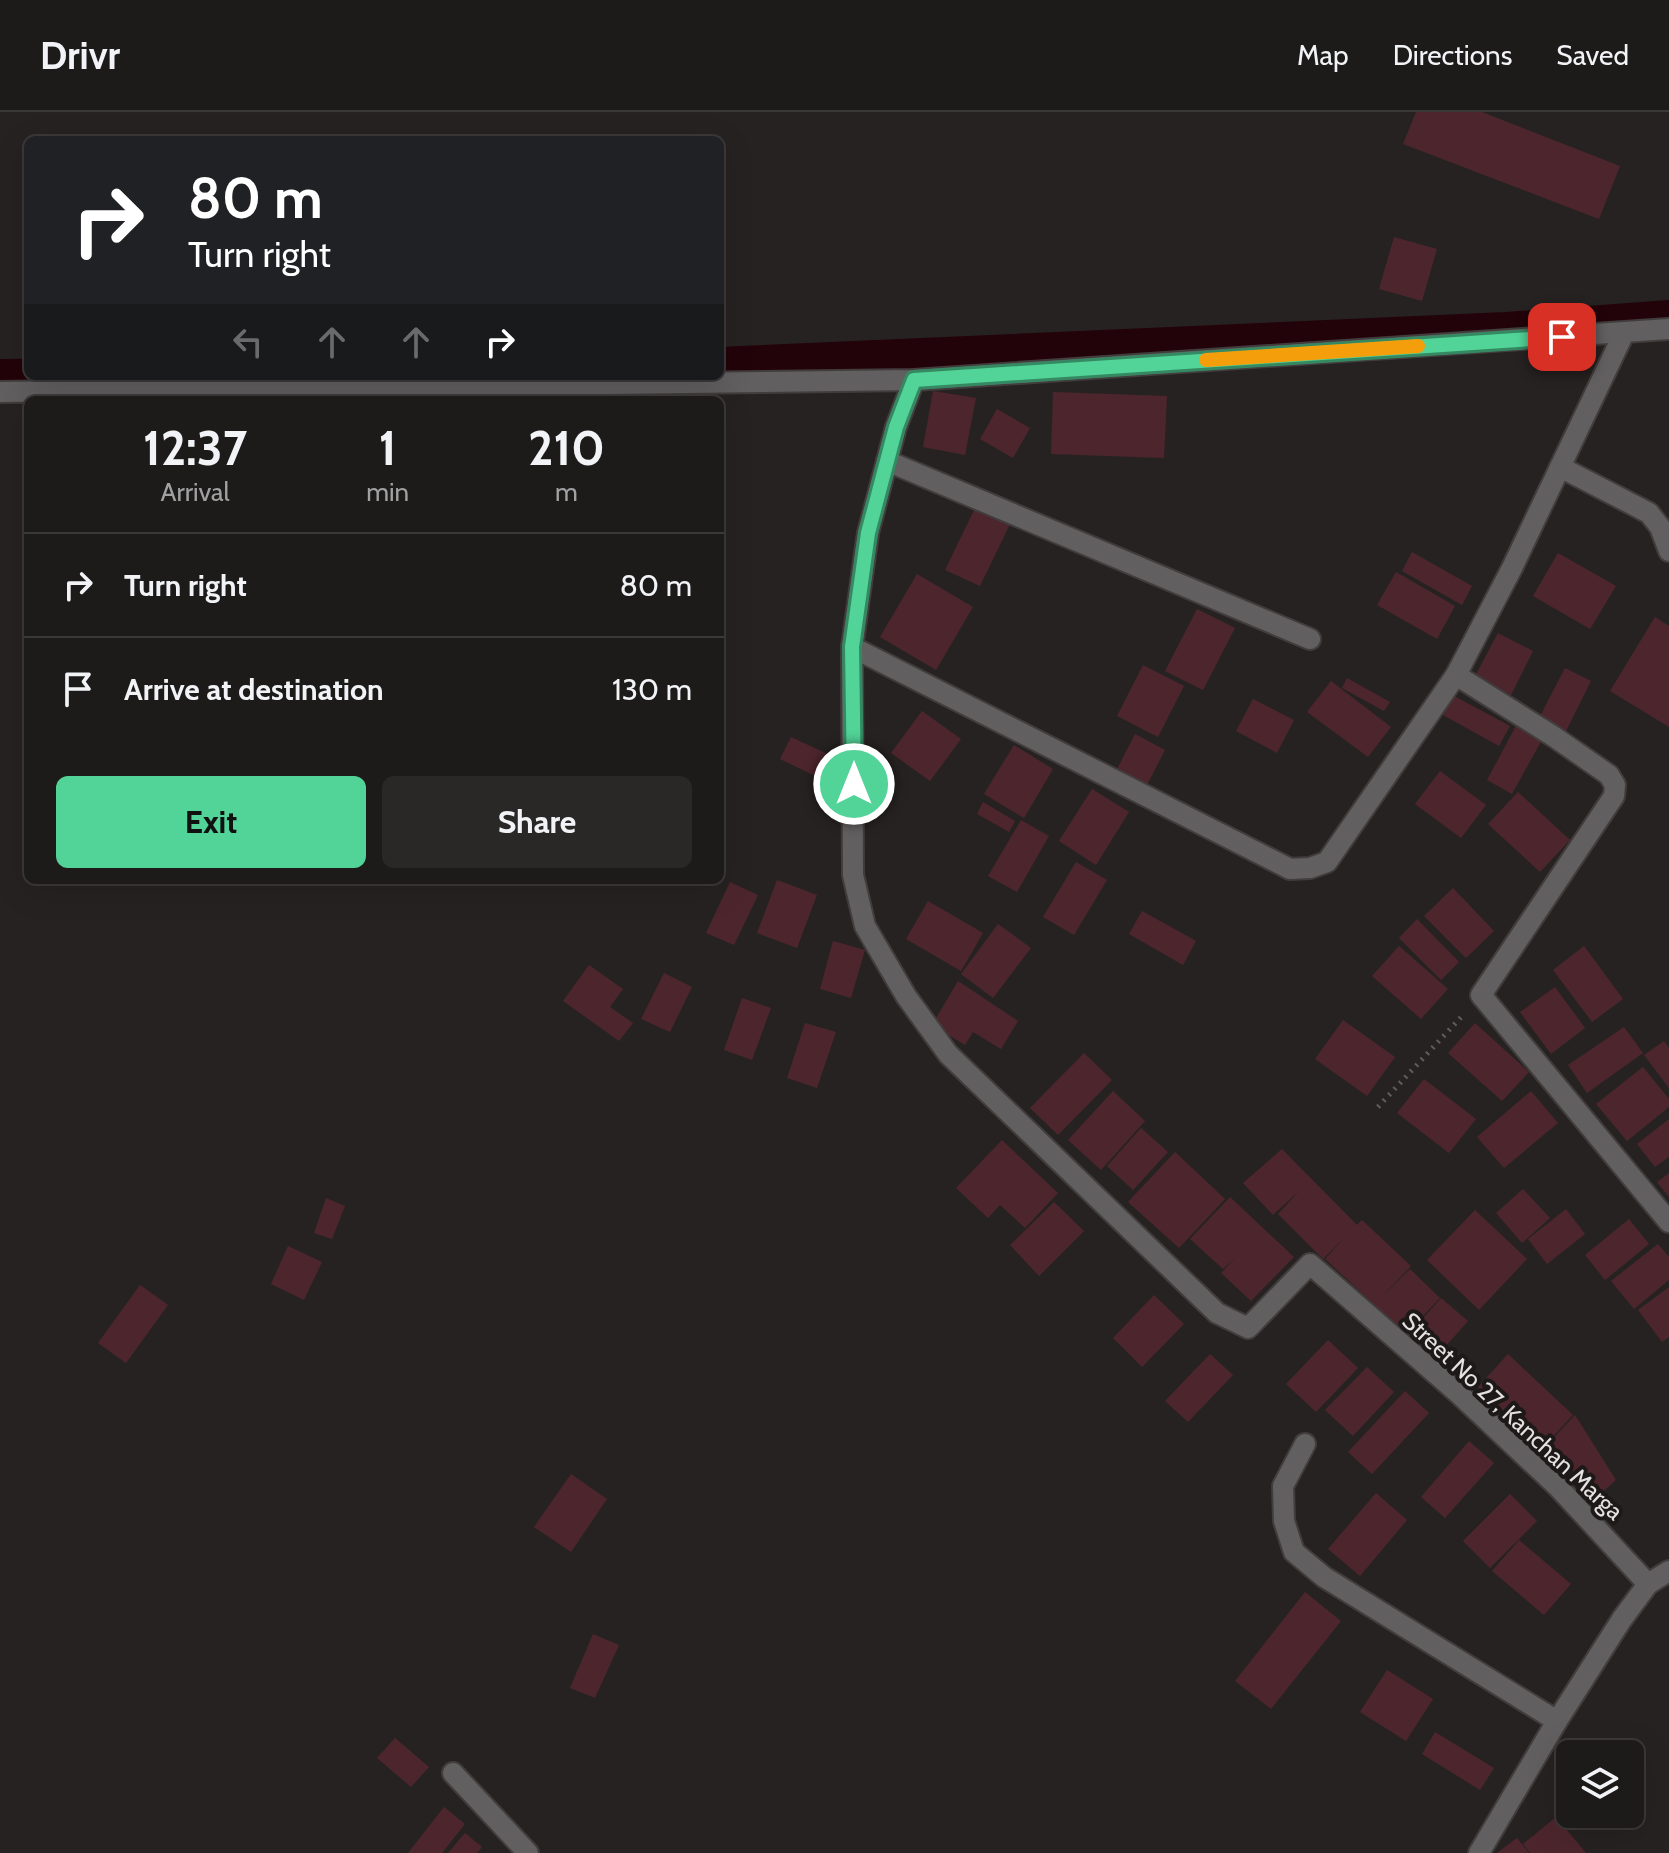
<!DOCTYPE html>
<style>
body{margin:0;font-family:Cabin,sans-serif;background:#2a2727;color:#f1f3f6;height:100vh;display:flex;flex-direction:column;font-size:30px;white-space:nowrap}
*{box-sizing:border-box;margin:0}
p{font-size:26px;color:#a0a1a2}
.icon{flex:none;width:44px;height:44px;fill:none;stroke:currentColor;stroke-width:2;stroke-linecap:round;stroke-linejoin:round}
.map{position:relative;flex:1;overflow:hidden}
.drawer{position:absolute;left:24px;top:284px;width:700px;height:488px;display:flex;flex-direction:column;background:#1d1a1a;border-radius:12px;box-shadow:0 8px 32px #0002,0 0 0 2px #3b3839}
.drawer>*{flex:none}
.guide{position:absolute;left:24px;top:24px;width:700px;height:244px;border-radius:12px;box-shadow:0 8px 32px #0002,0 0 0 2px #3b3839;background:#202124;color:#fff;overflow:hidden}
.buttons{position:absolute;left:1556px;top:1628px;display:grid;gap:16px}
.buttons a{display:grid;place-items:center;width:88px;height:88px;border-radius:12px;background:#1d1a1a;box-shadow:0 8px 32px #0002,0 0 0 2px #3b3839;font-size:40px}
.pin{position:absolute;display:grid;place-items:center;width:68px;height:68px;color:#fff;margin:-34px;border-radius:16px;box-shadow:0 4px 12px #0006}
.me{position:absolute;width:88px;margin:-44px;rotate:0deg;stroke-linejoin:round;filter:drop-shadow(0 0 6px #0008)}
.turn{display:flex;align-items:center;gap:28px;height:168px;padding:0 32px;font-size:36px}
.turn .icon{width:104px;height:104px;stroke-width:2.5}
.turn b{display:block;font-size:56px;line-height:68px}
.lanes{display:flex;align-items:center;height:76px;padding:0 32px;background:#0003;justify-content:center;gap:40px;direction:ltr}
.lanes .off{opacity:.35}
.eta{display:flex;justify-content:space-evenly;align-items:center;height:136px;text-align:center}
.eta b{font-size:48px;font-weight:700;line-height:56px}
.cta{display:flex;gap:16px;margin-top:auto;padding:16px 32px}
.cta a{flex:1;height:92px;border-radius:12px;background:#52d397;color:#111;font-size:32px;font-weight:700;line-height:92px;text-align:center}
.cta a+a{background:#2a2727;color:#f1f3f6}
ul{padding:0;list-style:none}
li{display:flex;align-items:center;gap:24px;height:104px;padding:0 32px;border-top:2px solid #3b3839}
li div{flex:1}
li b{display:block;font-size:30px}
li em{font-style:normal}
header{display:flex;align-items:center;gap:48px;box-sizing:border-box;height:112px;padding:0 40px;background:#1d1a1a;border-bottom:2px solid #3b3839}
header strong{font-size:38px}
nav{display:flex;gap:44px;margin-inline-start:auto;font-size:28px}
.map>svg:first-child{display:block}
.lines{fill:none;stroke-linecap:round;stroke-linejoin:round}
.canal{stroke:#23030a;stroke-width:36}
.building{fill:#4d262d}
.minor-casing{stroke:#423d3d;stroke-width:24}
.path{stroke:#605b5c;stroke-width:5;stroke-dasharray:2 6;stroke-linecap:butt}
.minor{stroke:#625f60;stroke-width:20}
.route-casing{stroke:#358962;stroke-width:20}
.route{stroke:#52d397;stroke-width:14}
.slow{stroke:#f59e0b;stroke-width:14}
.labels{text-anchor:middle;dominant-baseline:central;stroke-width:8;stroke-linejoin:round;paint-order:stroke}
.street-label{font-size:24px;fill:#e5e1e2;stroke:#1e1919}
</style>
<header>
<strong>Drivr</strong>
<nav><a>Map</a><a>Directions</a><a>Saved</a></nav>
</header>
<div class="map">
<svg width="1669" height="1741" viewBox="0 0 1669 1741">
<rect width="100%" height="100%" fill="#272222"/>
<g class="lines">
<g class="canal">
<path d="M720 253 1506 218 1669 206"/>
<path d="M0 265 96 264"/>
</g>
</g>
<g class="building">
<path d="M1416 0H1482L1620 54 1599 107 1403 32Z"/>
<path d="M1394 125 1437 137 1422 189 1379 177Z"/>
<path d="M26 183 28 184V236H22Z"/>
<path d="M933 279 976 286 965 343 923 335Z"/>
<path d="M1053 280 1167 284 1164 346 1051 342Z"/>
<path d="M997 297 1030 316 1013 346 980 327Z"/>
<path d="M976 394 1011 410 980 474 945 458Z"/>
<path d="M1412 440 1472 474 1462 493 1402 459Z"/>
<path d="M1558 441 1616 474 1590 517 1533 484Z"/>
<path d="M1396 460 1455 494 1437 527 1377 493Z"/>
<path d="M917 462 973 495 936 558 880 525Z"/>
<path d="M1197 497 1235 516 1203 578 1165 559Z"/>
<path d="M1655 505 1669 514V615L1610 579Z"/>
<path d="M1498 521 1533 539 1511 583 1475 564Z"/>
<path d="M1143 553 1184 574 1158 625 1117 604Z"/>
<path d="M1565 556 1591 569 1564 623 1537 610Z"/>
<path d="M1347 566 1390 590 1384 599 1342 576Z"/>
<path d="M1331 569 1391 615 1368 645 1307 600Z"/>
<path d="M1454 584 1510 614 1499 634 1443 603Z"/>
<path d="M1253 587 1294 608 1277 641 1236 619Z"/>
<path d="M922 599 961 627 930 669 891 641Z"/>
<path d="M1517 612 1543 626 1512 682 1487 668Z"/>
<path d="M1135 622 1165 638 1145 677 1115 661Z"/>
<path d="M791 625 849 652 838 675 780 647Z"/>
<path d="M1014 633 1053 657 1024 706 984 682Z"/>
<path d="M1440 659 1486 693 1461 726 1415 692Z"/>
<path d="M1092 677 1129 700 1096 753 1059 729Z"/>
<path d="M1518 680 1570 728 1540 760 1488 712Z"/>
<path d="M983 690 1015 709 1009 720 977 702Z"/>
<path d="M1021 708 1049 724 1017 780 988 764Z"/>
<path d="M1076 750 1107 768 1074 823 1043 805Z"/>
<path d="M777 768 817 783 797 836 757 821Z"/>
<path d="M730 770 758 783 734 833 706 821Z"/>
<path d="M1453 776 1494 819 1466 846 1424 804Z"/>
<path d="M928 789 983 821 961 859 906 827Z"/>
<path d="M1142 799 1196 829 1183 853 1129 822Z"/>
<path d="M1417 807 1459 850 1441 868 1399 826Z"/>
<path d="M998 812 1031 836 993 886 961 862Z"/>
<path d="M833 829 865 838 851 886 820 877Z"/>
<path d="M1399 834 1448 877 1421 907 1372 864Z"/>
<path d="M1584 834 1623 887 1592 910 1553 858Z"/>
<path d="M589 853 623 877 610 895 633 911 619 929 563 889Z"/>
<path d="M664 861 692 875 670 920 641 907Z"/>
<path d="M958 869 1018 909 1001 937 973 920 965 933 932 913Z"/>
<path d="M1555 875 1585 916 1551 942 1520 900Z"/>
<path d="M742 886 771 896 752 948 724 938Z"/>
<path d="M1343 908 1395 945 1367 984 1315 947Z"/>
<path d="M805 911 836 920 817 976 787 966Z"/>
<path d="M1475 911 1529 960 1502 989 1448 941Z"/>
<path d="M1624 915 1643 941 1587 981 1568 953Z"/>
<path d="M1664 929 1669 936V976L1644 943Z"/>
<path d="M1084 941 1112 968 1058 1023 1030 996Z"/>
<path d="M1643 955 1669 987V995L1627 1029 1596 992Z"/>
<path d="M1424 967 1476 1007 1449 1041 1397 1001Z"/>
<path d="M1113 979 1145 1009 1101 1058 1068 1028Z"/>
<path d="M1531 979 1558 1011 1504 1056 1477 1025Z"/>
<path d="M1669 1007V1045L1655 1055 1637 1032Z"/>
<path d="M1141 1016 1168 1040 1133 1078 1107 1054Z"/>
<path d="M1002 1028 1058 1081 1025 1116 1000 1093 988 1106 956 1076Z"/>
<path d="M1282 1037 1357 1113 1362 1108 1411 1154 1381 1186 1410 1157 1440 1186 1406 1222 1325 1147 1345 1125 1323 1147 1278 1102 1299 1079 1273 1103 1243 1071Z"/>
<path d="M1175 1040 1225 1087 1179 1136 1128 1090Z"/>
<path d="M1669 1061V1085L1657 1070Z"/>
<path d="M1523 1077 1550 1106 1522 1131 1496 1101Z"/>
<path d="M1230 1085 1294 1145 1251 1189 1221 1161 1236 1145 1223 1157 1190 1127Z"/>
<path d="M326 1086 345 1094 332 1127 314 1121Z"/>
<path d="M1054 1090 1084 1119 1039 1164 1010 1133Z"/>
<path d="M1566 1097 1585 1122 1547 1152 1528 1127Z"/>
<path d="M1475 1098 1527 1147 1479 1198 1427 1148Z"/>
<path d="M1629 1107 1649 1132 1605 1168 1585 1143Z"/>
<path d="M1658 1132 1669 1145V1168L1634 1197 1611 1169Z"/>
<path d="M288 1134 322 1150 304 1188 271 1172Z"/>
<path d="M140 1173 168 1193 126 1251 98 1231Z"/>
<path d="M1669 1175V1225L1662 1230 1638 1198Z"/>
<path d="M1154 1183 1184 1212 1142 1255 1113 1226Z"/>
<path d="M1441 1186 1468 1209 1437 1244 1410 1221Z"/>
<path d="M1328 1228 1358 1256 1316 1300 1286 1272Z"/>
<path d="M1210 1242 1233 1263 1188 1310 1165 1289Z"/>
<path d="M1508 1242 1573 1303 1543 1335 1478 1275Z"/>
<path d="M1367 1255 1394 1280 1353 1324 1325 1298Z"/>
<path d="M1405 1279 1429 1301 1372 1362 1348 1340Z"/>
<path d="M1575 1303 1616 1368 1600 1382 1545 1335Z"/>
<path d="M1469 1329 1494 1351 1445 1406 1421 1385Z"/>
<path d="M571 1362 607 1387 571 1440 534 1415Z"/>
<path d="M1376 1381 1407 1408 1360 1464 1328 1437Z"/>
<path d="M1510 1382 1537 1409 1490 1456 1463 1429Z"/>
<path d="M1519 1428 1571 1472 1544 1503 1492 1459Z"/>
<path d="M1305 1480 1341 1509 1271 1597 1235 1569Z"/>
<path d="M593 1522 619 1533 595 1586 570 1576Z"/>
<path d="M1387 1558 1433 1587 1406 1629 1360 1600Z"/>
<path d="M1435 1620 1494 1656 1480 1678 1422 1642Z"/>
<path d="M395 1626 429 1655 411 1675 377 1646Z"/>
<path d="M444 1695 465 1712 442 1741H408Z"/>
<path d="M1556 1705 1586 1741H1530L1523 1732Z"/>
<path d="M465 1721 482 1735 477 1741H448Z"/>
<path d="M1517 1726 1529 1741H1497Z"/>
</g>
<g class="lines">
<g class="minor-casing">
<g id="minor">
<path d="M914 268 896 315 868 421 852 535 853 763 865 814 906 884 948 942 1217 1201 1248 1216 1310 1152 1459 1282 1558 1375 1648 1472 1622 1507 1557 1609 1479 1741"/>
<path d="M0 280 914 268 1669 217"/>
<path d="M887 349 1310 527"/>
<path d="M1560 355 1649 401 1660 415 1669 439"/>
<path d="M852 535 1290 757 1310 756 1327 750 1456 563 1553 624 1609 663 1615 673 1614 684 1481 883 1669 1110"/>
<path d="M1456 563 1512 456 1624 221"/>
<path d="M1305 1332 1283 1374 1284 1409 1294 1440 1324 1465 1557 1609"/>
<path d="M1648 1472 1669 1459"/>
<path d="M453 1661 528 1741"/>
</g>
</g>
<path class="path" d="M1378 995 1464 902"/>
<use href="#minor" class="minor"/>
</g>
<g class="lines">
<g class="route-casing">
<path id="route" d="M854 672 852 535 868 421 896 315 914 268 1562 225"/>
</g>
<use href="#route" class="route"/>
<path class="slow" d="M1206 248 1418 234"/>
</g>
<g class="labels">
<g class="street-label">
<text transform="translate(1513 1304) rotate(43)">Street No 27, Kanchan Marga</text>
</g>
</g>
</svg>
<div class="buttons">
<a><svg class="icon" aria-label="layers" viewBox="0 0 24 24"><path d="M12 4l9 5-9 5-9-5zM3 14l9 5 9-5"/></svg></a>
</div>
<div class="pin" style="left:1562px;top:225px;background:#d93025"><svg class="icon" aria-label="arrive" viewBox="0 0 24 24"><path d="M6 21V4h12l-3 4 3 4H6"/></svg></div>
<svg class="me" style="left:854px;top:672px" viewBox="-20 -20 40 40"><circle r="17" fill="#52d397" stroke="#fff" stroke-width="3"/><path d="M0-11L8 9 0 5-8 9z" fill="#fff"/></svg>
<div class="guide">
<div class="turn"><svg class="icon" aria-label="right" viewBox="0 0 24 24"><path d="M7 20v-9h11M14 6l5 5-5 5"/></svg><div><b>80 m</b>Turn right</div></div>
<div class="lanes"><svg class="icon off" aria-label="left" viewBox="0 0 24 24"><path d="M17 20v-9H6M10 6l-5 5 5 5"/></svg><svg class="icon off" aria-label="ahead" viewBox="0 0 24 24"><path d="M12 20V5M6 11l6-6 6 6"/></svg><svg class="icon off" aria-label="ahead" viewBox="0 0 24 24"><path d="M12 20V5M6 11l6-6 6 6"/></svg><svg class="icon" aria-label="right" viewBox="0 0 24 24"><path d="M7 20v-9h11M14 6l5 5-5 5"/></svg></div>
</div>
<section class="drawer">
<div class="eta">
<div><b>12:37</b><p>Arrival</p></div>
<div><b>1</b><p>min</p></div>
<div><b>210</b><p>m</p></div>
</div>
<ul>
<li><svg class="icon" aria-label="right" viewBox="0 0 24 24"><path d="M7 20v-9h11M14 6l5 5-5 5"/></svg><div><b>Turn right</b></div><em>80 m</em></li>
<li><svg class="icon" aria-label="arrive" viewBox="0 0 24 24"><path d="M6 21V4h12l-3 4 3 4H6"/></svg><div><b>Arrive at destination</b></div><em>130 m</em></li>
</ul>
<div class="cta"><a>Exit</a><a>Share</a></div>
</section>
</div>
